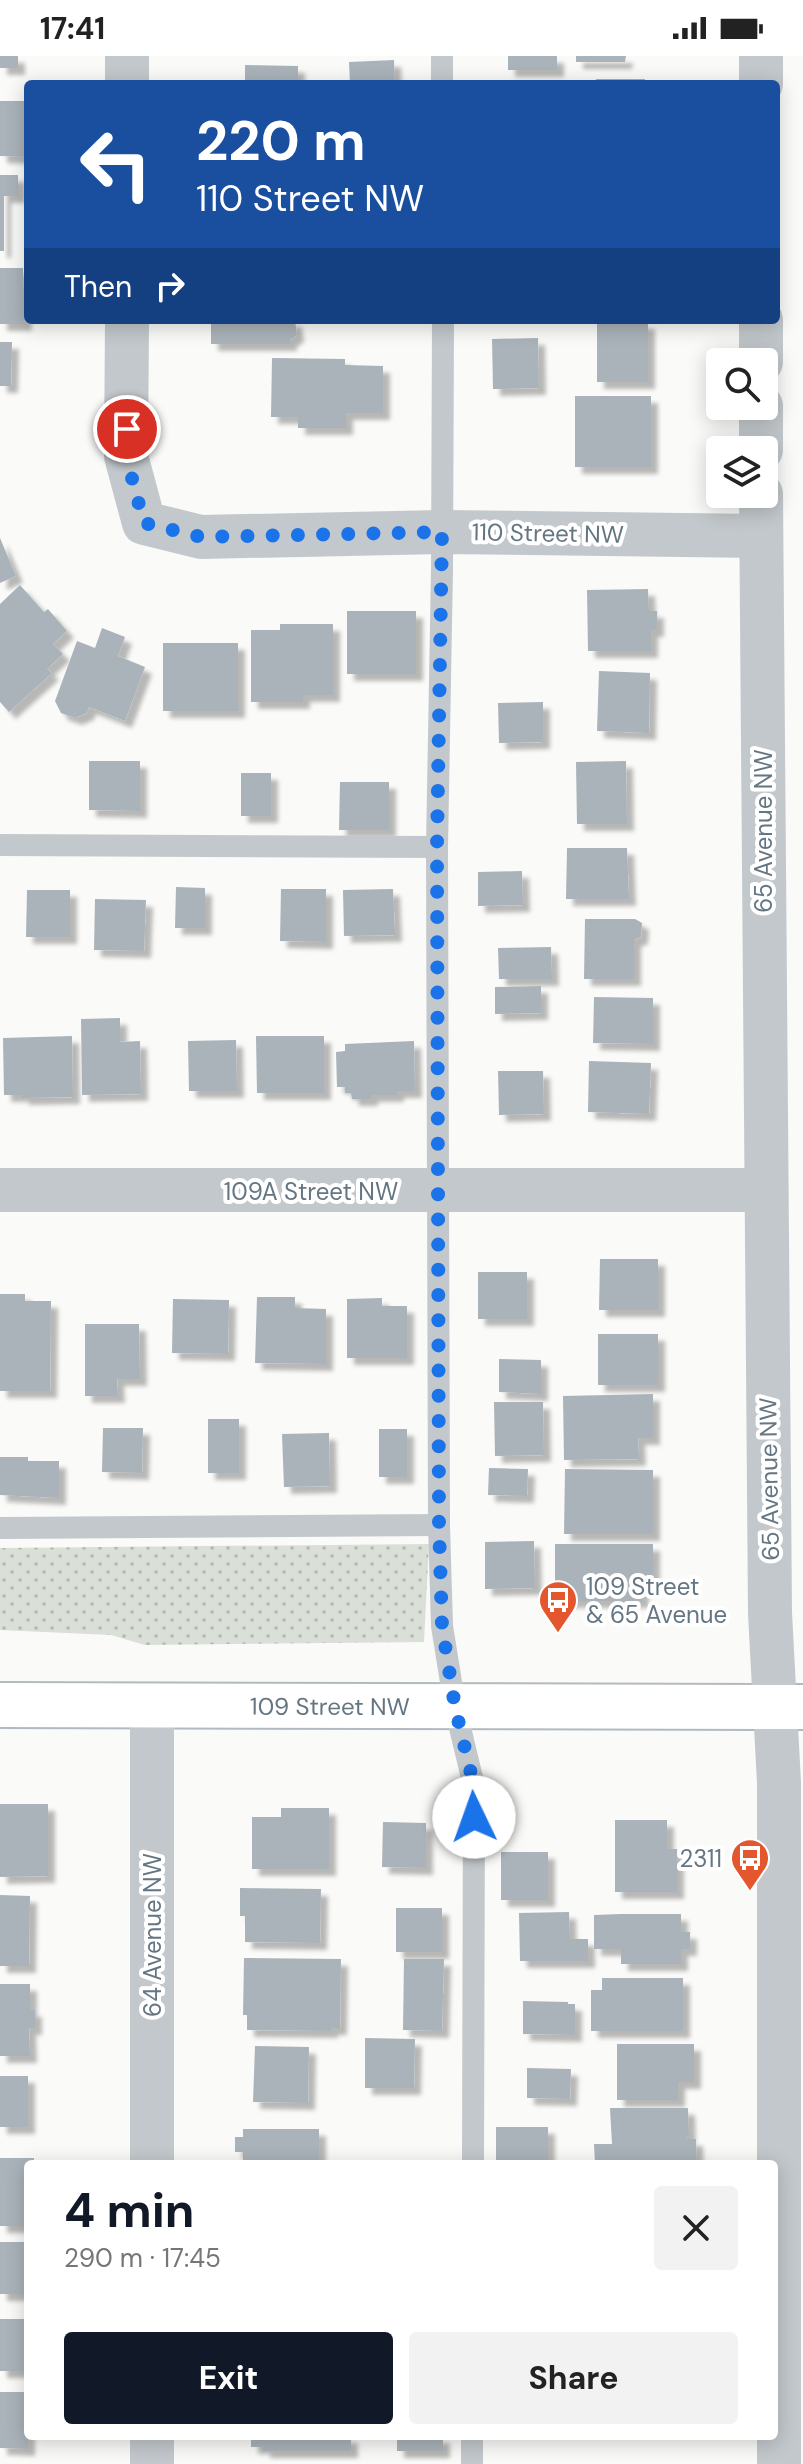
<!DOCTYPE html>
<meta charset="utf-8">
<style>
body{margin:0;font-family:"DM Sans",sans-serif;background:#f2f2f2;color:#222;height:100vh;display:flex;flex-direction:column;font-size:30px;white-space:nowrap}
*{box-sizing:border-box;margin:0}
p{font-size:26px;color:#767676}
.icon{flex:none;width:44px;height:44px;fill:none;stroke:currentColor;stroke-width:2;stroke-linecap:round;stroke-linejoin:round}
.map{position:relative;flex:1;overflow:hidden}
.drawer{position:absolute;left:24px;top:2104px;width:754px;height:280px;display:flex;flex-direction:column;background:#fff;border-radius:8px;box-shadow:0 4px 20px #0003}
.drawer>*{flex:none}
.banner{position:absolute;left:24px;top:24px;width:756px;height:244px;border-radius:8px;box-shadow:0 4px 20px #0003;background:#1a4fa0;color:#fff;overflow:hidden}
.fabs{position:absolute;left:706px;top:292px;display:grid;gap:16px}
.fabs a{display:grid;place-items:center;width:72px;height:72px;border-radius:8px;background:#fff;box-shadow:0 4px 20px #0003;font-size:40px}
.pin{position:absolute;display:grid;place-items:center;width:68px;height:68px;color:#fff;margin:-34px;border:4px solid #fff;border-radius:50%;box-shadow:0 2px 8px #0007}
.me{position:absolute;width:88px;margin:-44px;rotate:357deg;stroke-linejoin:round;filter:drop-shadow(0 0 6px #0008)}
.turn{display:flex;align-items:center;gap:28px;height:168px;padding:0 40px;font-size:36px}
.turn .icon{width:104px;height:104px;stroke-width:2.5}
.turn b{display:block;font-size:56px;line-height:68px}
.then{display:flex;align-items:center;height:76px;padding:0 40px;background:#0003;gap:16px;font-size:30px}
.round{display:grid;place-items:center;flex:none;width:84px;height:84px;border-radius:8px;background:#f2f2f2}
.overview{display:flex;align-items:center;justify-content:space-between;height:136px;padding:0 40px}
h1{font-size:48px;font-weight:700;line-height:60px;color:#111827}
.action{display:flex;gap:16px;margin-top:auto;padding:16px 40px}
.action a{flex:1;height:92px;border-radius:8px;background:#111827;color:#fff;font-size:32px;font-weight:700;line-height:92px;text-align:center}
.action a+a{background:#f2f2f2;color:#222}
.status{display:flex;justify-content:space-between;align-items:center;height:56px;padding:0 40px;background:#fff;direction:ltr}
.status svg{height:22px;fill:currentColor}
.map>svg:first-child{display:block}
.green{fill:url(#green-dots)}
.building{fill:#aab3b9;filter:url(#shadow)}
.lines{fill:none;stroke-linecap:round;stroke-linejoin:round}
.secondary-casing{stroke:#b3babf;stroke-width:48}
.lane{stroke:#c3c8cc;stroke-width:22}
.street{stroke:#c3c8cc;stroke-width:44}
.secondary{stroke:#fff;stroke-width:44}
.route{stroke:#1a73e8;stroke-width:14;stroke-dasharray:0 25.2}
.labels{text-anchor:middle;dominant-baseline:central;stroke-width:8;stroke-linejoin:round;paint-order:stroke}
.street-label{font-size:24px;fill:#657683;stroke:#fff}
.poi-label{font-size:24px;fill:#657683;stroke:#fff;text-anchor:start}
</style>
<div class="status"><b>17:41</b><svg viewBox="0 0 49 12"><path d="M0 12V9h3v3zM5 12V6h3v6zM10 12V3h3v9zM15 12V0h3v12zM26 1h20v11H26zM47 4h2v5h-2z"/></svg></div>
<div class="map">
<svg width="803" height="2408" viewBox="0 0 803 2408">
<defs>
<pattern id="green-dots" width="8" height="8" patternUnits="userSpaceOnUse" patternTransform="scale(2)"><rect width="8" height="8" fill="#dadfd7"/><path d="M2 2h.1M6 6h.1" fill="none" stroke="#b4b9b4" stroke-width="1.8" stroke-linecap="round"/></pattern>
<filter id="shadow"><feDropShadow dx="7" dy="7" stdDeviation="2" flood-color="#0004"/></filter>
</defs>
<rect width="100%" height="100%" fill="#fafaf8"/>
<path class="green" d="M429 1488 424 1586 145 1589 111 1579 0 1574V1492Z"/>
<g class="building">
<rect x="0" y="0" width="18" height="12"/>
<rect x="508" y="0" width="49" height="14"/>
<path d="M576 0H626L625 6H576Z"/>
<path d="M394 4 395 28H350L349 6Z"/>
<path d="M245 9 298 10V28H245Z"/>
<rect x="596" y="23" width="49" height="5"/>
<path d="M0 45H28V101L0 100Z"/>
<path d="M0 119H18V140H4V195H0Z"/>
<path d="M0 212H23L25 268H0Z"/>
<path d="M211 264H295L297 279 290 284V288H211Z"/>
<path d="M597 265 648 266V326H597Z"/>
<path d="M538 282 539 332 493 333 492 283Z"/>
<path d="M0 286H12L11 330H0Z"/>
<path d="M272 302 345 303V309L383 310V357H346V372H298V361H271Z"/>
<rect x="575" y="340" width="76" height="71"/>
<path d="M0 482 16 520 0 527Z"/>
<path d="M20 529 44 556 48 553 67 575 53 588 63 598 47 613 52 617 9 656 0 646V548Z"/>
<path d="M648 533 649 555H657V574H651V595H588L587 534Z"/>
<rect x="347" y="555" width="69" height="63"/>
<path d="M280 568H333V639H303V646H251V574H280Z"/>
<path d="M102 572 125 581 118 600 145 611 125 665 89 651 87 657 75 662 61 657 55 645 77 585 95 592Z"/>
<rect x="163" y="587" width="75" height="68"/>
<path d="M599 615 650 617 649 677 597 675Z"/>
<path d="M543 646V686L499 687 498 647Z"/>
<path d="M89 705H140V755L89 754Z"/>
<path d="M626 705 627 768H577L576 706Z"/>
<rect x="241" y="717" width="30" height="43"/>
<path d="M340 726H389V774H339Z"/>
<path d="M567 792H627L629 843H566Z"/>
<path d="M522 815 523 849 478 850V816Z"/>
<path d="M176 831 205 832V872H175Z"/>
<path d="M281 833H326V886L280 885Z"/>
<path d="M393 833 395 879 344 880 343 834Z"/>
<path d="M27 834H70V881H26Z"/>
<path d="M95 843 146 844 144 895 94 894Z"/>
<path d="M585 863H635L642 867 641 881 634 884V923H584Z"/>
<path d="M551 891 552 923H499L498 892Z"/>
<path d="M541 930V957L495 958V931Z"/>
<path d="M594 941 653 942V988L593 987Z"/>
<path d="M120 962V986L140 985 141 1038 82 1039 81 963Z"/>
<path d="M72 980 73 1041 22 1042V1039H4L3 982Z"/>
<path d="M256 980H324V1037H257Z"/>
<path d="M236 984 237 1035H189L188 985Z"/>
<path d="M414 985 415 1035H397V1039H371V1043H352L351 1037H345V1031H337L336 996 345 995V988Z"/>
<path d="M589 1005 651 1007 649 1058 588 1056Z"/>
<path d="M498 1015H543L544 1058 499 1059Z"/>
<path d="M600 1203H658V1254H599Z"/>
<rect x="478" y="1216" width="49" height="47"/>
<path d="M0 1238H25V1245H51L50 1335H0Z"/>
<path d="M257 1241H295V1252L326 1253V1308L255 1307Z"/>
<path d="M382 1242V1250H407V1302H347V1243Z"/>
<path d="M173 1243 229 1244 228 1298 172 1297Z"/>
<path d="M85 1268H139L140 1323H117L118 1340H85Z"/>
<rect x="598" y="1278" width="60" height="51"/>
<path d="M499 1303 541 1304V1338L499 1336Z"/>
<path d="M653 1338V1382H638L639 1403 564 1404 563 1340Z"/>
<path d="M494 1346H543L544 1399 495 1400Z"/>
<rect x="208" y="1363" width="31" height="54"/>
<path d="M103 1372H143L142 1417 102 1416Z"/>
<rect x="379" y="1373" width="28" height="48"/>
<path d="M329 1377 330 1430 284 1431 282 1378Z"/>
<path d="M0 1401H28V1405H59V1442L0 1439Z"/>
<path d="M489 1412 528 1413 527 1440 488 1439Z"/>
<path d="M565 1413 653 1414V1478H564Z"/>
<path d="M534 1485 535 1532 485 1533V1486Z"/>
<path d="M555 1488H653V1522H642V1545H555Z"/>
<path d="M0 1748H48V1820L0 1821Z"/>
<path d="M281 1752H329V1813H252V1761H281Z"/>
<path d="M615 1764H667V1793H677V1836H615Z"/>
<path d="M383 1766 426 1767V1812L382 1811Z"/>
<rect x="501" y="1796" width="47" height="48"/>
<path d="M240 1832 321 1833 320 1887 245 1886V1860H240Z"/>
<path d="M0 1839 30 1840 29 1910H0Z"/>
<rect x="396" y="1852" width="46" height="44"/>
<path d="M569 1856 570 1883H588V1905H520L519 1857Z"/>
<path d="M621 1858H681V1876H690V1893H681V1908H621V1893H594V1859Z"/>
<path d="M244 1902 341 1903 340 1972H331V1975L247 1974V1959H243Z"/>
<path d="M404 1903H444L442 1975 403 1974Z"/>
<path d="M602 1922H683V1975H591V1934H602Z"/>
<path d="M0 1928H30V1954H35V1972H29L30 2000H0Z"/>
<path d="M523 1945 568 1946V1948H575V1979L523 1978Z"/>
<path d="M365 1982 415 1983 414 2032H365Z"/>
<path d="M617 1988H694V2026H678V2044H617Z"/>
<path d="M255 1990 309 1991 308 2047 253 2046Z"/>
<path d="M527 2012 571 2013 570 2043 527 2042Z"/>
<rect x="0" y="2020" width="28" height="51"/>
<path d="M610 2052H688L689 2079H686V2083H696L697 2108H595L594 2088H612Z"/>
<rect x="496" y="2071" width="52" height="37"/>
<path d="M243 2073H319V2108H243V2096H235V2081H243Z"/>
<path d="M0 2102H34V2108H28V2170H0Z"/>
<rect x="0" y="2186" width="28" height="52"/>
<path d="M0 2263H26L27 2315H0Z"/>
<path d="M0 2336H28V2393L0 2392Z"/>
<path d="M251 2380H351V2395H263V2391H251Z"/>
<rect x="397" y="2380" width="46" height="15"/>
</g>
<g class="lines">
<g class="secondary-casing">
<g id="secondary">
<path id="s1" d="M0 1649 803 1651"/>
</g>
</g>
<g class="lane">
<path d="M442 0V28"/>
<path d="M443 264 442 513 437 791 439 1469 442 1570 455 1651 474 1730 473 2108"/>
<path d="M0 789 437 791"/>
<path d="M0 1472 439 1469"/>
<path d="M472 2408V2380"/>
</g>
<g class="street">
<path d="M127 28V0"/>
<path d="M761 28V0"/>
<path d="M127 264 126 400 144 467 201 481 442 476 761 480"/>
<path d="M761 306V264"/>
<path d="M761 394V350"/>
<path d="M761 438 770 1557 779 1727V2408"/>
<path d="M0 1134H766"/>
<path d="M152 1650V2108"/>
<path d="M152 2380V2408"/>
</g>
<use href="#secondary" class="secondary"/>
</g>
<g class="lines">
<path class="route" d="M127 373 126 400 144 467 201 481 442 476 437 791 439 1469 442 1570 455 1651 474 1730V1761"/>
</g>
<defs>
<g id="bus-pin" transform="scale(2)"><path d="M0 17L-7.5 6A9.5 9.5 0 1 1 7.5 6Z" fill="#e4572e" stroke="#fff"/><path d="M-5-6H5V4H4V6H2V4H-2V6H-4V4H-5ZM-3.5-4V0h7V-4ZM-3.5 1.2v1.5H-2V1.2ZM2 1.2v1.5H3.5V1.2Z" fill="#fff"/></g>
</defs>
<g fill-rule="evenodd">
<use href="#bus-pin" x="558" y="1544"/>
<use href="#bus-pin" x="750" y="1802"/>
</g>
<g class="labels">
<g class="street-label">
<text transform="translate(548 477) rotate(1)">110 Street NW</text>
<text transform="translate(763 775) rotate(-90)">65 Avenue NW</text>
<text x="311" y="1135">109A Street NW</text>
<text transform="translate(769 1423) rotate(-91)">65 Avenue NW</text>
<text stroke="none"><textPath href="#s1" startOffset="330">109 Street NW</textPath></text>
<text transform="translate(152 1879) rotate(-90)">64 Avenue NW</text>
</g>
<g class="poi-label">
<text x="586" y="1530">109 Street<tspan x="586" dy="28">&amp; 65 Avenue</tspan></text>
<text x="722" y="1802" text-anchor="end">2311</text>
</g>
</g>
</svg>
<div class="fabs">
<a><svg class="icon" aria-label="search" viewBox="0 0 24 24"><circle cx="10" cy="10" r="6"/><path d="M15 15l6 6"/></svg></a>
<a><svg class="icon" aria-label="layers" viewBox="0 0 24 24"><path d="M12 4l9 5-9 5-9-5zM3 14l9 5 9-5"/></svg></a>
</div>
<div class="pin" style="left:127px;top:373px;background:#d93025"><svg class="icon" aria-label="arrive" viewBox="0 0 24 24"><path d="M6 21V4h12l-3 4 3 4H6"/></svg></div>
<svg class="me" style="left:474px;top:1761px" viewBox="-20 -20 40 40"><circle r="19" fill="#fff"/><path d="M0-13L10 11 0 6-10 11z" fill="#1a73e8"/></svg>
<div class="banner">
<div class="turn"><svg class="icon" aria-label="left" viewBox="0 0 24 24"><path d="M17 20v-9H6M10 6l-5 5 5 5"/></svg><div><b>220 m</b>110 Street NW</div></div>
<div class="then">Then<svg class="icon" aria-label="right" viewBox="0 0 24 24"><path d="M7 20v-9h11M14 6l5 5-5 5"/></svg></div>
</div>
<section class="drawer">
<div class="overview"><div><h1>4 min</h1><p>290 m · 17:45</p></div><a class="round"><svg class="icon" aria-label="close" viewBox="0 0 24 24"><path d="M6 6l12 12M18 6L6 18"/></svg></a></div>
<div class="action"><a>Exit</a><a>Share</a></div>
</section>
</div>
